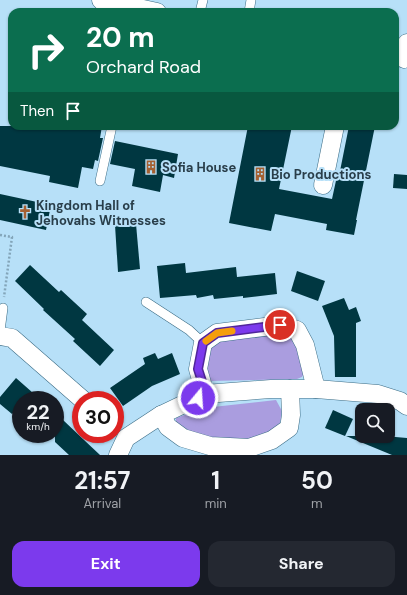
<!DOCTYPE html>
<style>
body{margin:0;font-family:"DM Sans",sans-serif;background:#242831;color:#f1f3f6;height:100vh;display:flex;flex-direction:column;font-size:15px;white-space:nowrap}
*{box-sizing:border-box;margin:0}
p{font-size:13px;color:#9ea1a6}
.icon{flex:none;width:22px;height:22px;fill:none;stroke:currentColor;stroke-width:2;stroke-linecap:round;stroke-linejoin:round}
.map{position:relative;height:455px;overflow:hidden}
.sheet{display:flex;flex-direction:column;background:#171b24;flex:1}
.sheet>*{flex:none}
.banner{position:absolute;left:8px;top:8px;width:391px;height:122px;border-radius:12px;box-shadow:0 1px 3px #0004;background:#0b6e4f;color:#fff;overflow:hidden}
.controls{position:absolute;left:355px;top:403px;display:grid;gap:8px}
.controls a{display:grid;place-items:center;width:40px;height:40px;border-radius:8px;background:#171b24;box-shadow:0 1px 3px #0004;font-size:20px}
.speed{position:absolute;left:12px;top:391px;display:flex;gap:8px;font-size:20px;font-weight:700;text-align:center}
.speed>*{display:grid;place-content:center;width:52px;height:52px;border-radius:50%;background:#171b24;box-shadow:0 1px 3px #0004;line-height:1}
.speed small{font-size:10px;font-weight:400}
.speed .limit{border:6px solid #d22;background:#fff;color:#111}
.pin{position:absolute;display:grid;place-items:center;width:34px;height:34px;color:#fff;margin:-17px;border:2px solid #fff;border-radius:50%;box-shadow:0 1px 4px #0007}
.me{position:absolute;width:44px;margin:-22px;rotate:18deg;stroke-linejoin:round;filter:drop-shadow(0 0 3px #0008)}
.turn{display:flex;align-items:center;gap:14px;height:84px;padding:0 12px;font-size:18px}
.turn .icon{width:52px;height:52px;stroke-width:2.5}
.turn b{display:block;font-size:28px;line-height:34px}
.then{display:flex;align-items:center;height:38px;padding:0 12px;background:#0003;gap:8px;font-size:15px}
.eta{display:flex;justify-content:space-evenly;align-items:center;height:68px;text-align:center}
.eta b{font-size:24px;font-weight:700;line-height:28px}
.button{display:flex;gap:8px;margin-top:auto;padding:8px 12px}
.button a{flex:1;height:46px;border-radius:12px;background:#7c3aed;color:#fff;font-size:16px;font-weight:700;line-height:46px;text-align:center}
.button a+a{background:#242831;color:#f1f3f6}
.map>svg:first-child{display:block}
.green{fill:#aa9ddf}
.building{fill:#003741}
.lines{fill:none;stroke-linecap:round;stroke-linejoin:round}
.lane-casing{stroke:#3c6d86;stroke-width:10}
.street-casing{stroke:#3c6d86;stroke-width:19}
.path{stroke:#83a5b9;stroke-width:2.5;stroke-dasharray:2 2;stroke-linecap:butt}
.lane{stroke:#fff;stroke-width:9}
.street{stroke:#fff;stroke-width:18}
.route-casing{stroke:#51269a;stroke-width:10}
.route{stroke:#7c3aed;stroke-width:7}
.slow{stroke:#f59e0b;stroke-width:7}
.labels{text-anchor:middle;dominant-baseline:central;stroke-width:4;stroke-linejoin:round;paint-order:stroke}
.poi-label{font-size:13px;font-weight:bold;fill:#293e4a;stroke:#b7e0f8;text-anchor:start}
</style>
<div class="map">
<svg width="407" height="455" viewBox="0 0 407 455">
<rect width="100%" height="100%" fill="#b7e0f8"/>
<g class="green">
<path d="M282 333 293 336 305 371 302 377 297 379 209 381 205 357 210 347 221 340Z"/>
<path d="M276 400 282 411 280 423 270 436 248 442 208 441 182 430 176 424V418L204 408Z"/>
</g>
<g class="building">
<path d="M0 126H102L100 138H103L98 161 95 160 93 169 82 167 78 188 49 182 50 176 0 166Z"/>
<path d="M248 126H292L279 189 332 199 337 176H339L349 126H375L356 220H357L354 235 326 230 327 224 275 214 271 231 229 223Z"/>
<path d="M115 141 178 154 174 178 163 175 160 192 132 186 135 169 110 164Z"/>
<path d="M394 174 407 175V189L393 188Z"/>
<path d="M0 194 51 205 46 230 0 220Z"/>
<path d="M136 224 140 269 118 272 115 225Z"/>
<path d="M185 263 186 273 236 267 237 277 275 273 277 294 243 298V296L214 299 213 295 197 298 196 295 160 298 157 266Z"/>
<path d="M30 265 59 292 61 290 87 314 82 320 114 350 100 366 73 341 75 339 43 310 44 309 15 281Z"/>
<path d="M297 271 325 281 318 301 291 291Z"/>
<path d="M344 298 349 310 356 307 361 321 356 323V377H335L334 336 322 306Z"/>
<path d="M155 353 158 359 172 353 180 374 152 386 123 406 110 388 145 364 143 358Z"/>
<path d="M16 378 41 400H21V404L12 414 0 404V397Z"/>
<path d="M333 410 353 419 345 436 325 428Z"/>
<path d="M63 420 83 439 100 455H69L55 442V425Z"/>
<path d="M346 436H384L407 438V455H392Z"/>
</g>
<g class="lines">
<g class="lane-casing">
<g id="lane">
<path d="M200 12 203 0"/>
<path d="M249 12 251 0"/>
<path d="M100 181 112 126"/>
<path d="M146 302 189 330 203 343"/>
<path d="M0 331 3 308"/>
</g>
</g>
<g class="street-casing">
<g id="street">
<path d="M101 0 157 12"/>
<path d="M404 59 407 43"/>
<path d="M323 185 335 126"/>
<path d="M0 336 12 338 83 400"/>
<path d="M205 394 198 369 203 343 217 333 280 325 297 330 305 345 316 389"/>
<path d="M161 415 168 427 183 438 210 446 249 448 272 440 289 428 291 415 290 389"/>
<path d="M118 455 126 438 161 415 205 394 271 389H316L378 394 400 401 407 406"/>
</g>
</g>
<path class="path" d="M0 235 12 237 4 297"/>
<use href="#lane" class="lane"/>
<use href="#street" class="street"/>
</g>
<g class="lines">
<g class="route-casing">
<path id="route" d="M198 398 206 394 198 369 203 343 217 333 280 325"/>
</g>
<use href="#route" class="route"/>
<path class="slow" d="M206 341 217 333 232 331"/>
</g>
<defs>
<g id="building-bare" transform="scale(1.08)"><path d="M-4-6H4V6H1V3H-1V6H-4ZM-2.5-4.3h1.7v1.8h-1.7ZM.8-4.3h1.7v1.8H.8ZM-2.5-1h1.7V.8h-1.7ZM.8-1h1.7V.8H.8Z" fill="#a46031" stroke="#b7e0f8" stroke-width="2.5" paint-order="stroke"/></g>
<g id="church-bare" transform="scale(1.08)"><path d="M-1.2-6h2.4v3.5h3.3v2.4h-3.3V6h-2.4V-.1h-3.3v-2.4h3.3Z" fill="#a46031" stroke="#b7e0f8" stroke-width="2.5" paint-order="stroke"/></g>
</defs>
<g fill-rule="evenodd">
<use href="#building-bare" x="151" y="167"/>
<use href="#building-bare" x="260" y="174"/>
<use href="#church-bare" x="25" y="212"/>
</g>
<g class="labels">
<g class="poi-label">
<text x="162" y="167">Sofia House</text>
<text x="271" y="174">Bio Productions</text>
<text x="36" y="205">Kingdom Hall of<tspan x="36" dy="15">Jehovahs Witnesses</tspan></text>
</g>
</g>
</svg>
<div class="controls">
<a><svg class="icon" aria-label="search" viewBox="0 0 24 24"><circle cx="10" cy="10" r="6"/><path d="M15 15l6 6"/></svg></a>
</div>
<div class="speed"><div>22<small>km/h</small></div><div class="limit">30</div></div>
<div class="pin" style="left:280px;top:325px;background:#d93025"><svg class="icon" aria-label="arrive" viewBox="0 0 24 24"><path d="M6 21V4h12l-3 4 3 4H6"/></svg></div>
<svg class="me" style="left:198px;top:398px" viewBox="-20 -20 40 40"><circle r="17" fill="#7c3aed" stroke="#fff" stroke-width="3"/><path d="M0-11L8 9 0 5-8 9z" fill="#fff"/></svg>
<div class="banner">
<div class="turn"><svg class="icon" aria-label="right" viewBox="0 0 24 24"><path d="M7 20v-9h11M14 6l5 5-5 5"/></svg><div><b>20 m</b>Orchard Road</div></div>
<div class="then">Then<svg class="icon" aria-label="arrive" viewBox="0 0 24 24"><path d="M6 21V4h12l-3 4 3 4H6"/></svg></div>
</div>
</div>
<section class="sheet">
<div class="eta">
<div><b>21:57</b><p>Arrival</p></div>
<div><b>1</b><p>min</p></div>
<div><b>50</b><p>m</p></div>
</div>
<div class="button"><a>Exit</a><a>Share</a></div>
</section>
